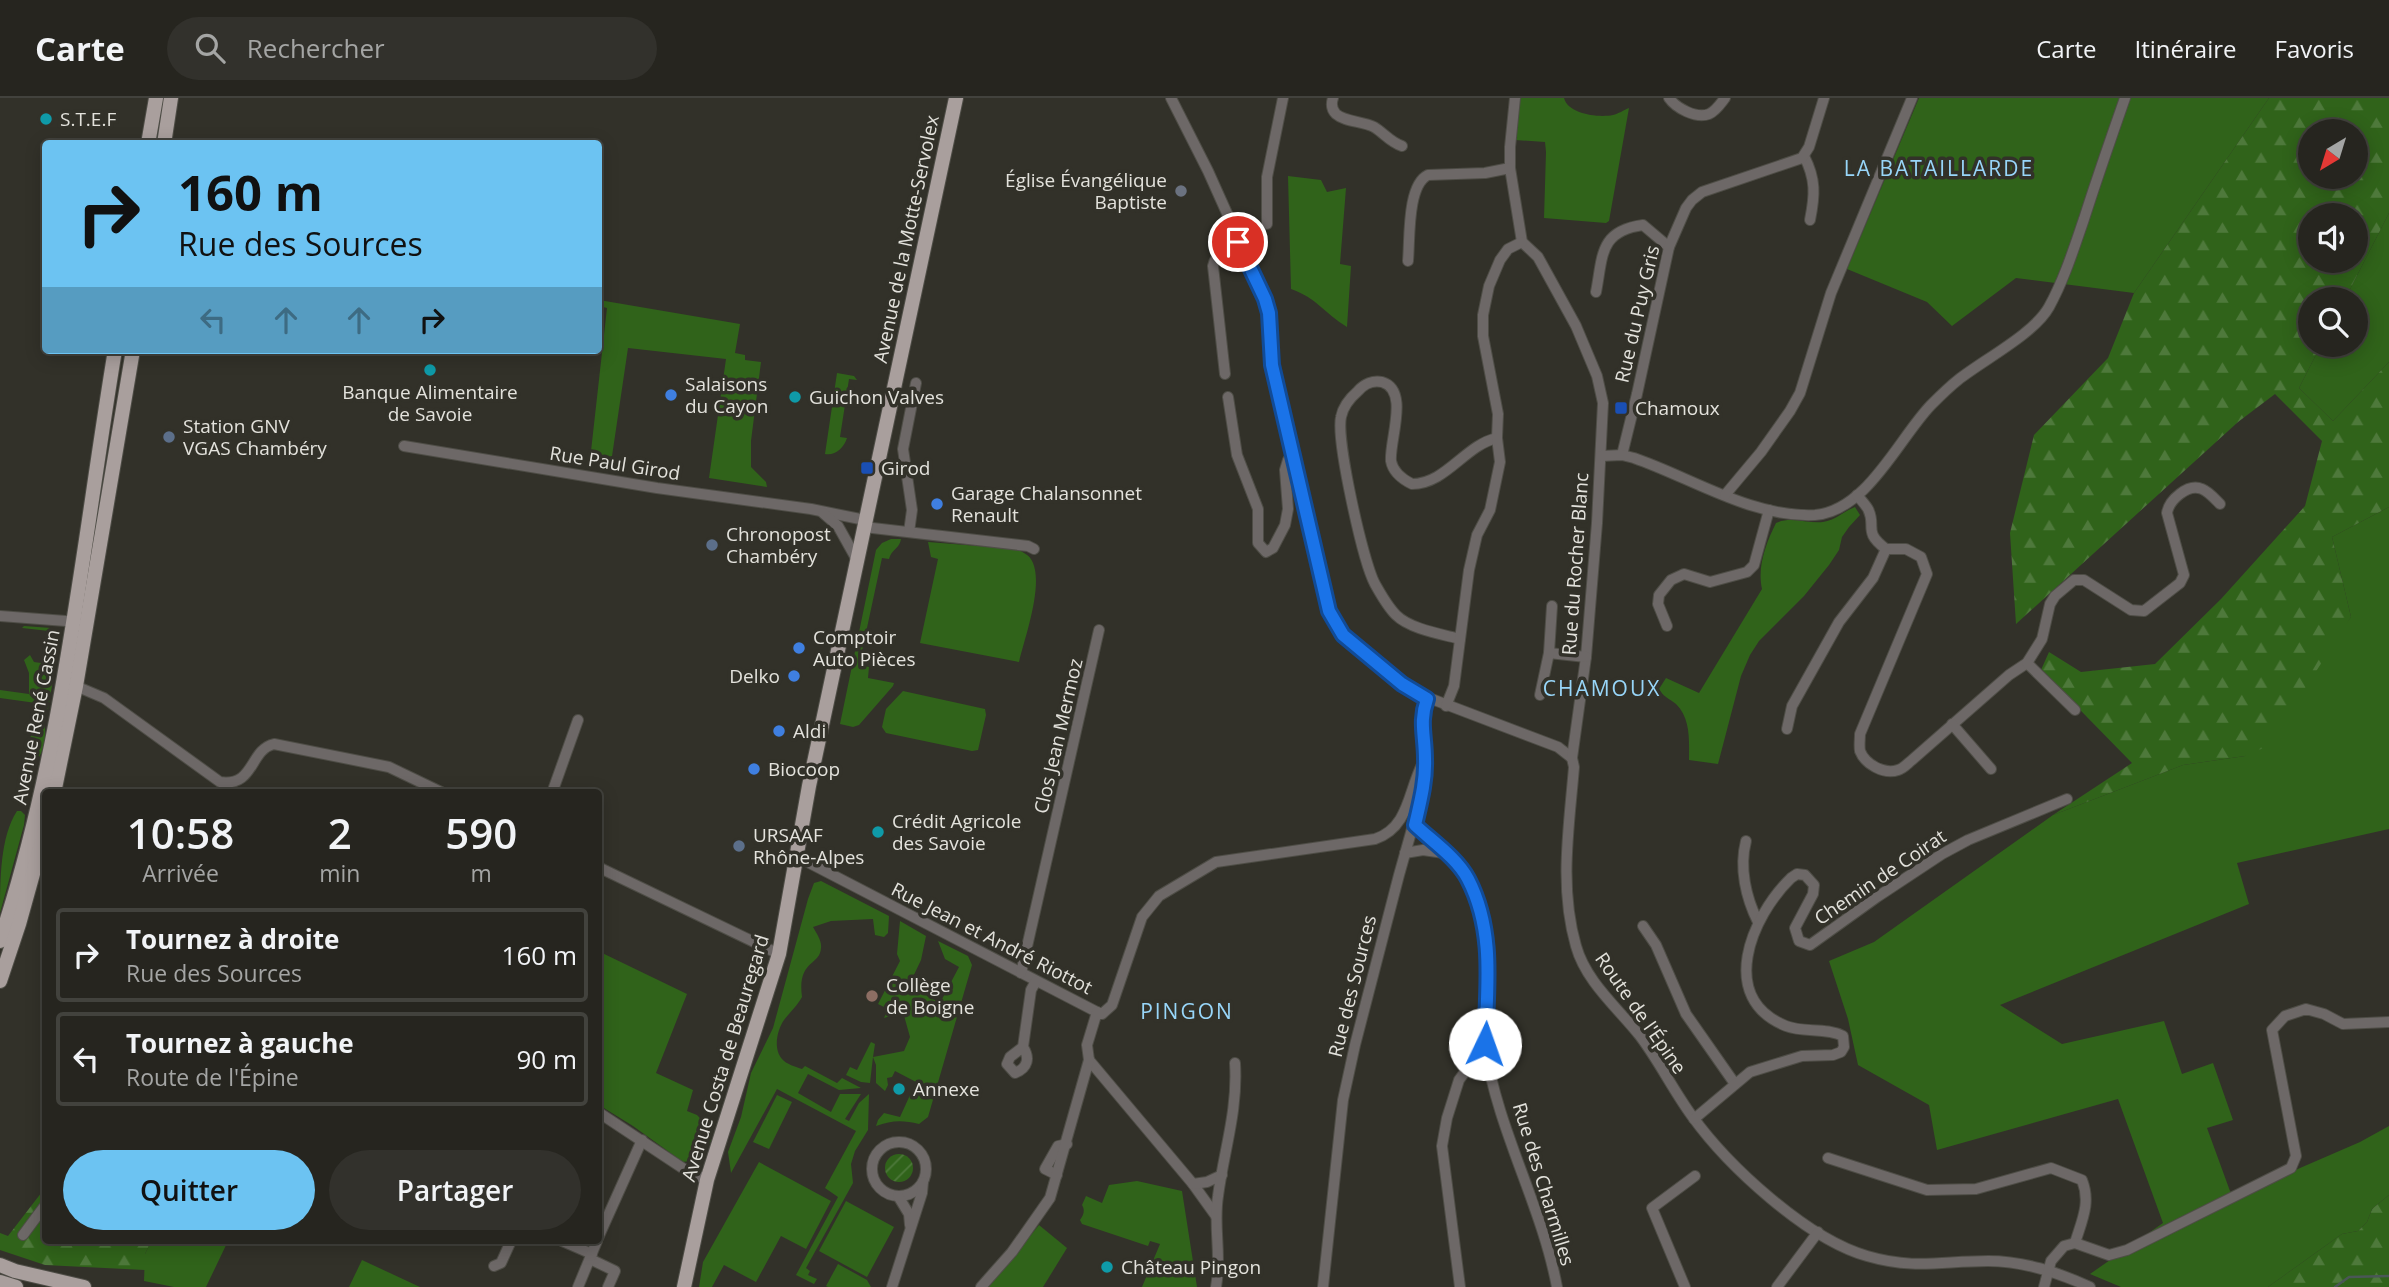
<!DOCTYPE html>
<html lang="fr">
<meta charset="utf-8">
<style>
body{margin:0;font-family:"Open Sans",sans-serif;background:#32312c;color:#f1f3f6;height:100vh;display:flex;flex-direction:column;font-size:26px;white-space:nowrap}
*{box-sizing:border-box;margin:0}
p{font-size:23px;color:#a4a5a4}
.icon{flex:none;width:38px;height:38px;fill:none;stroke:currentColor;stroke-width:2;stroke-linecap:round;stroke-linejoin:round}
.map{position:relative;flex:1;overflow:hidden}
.drawer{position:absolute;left:42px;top:691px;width:560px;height:455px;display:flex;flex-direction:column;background:#26251f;border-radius:7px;box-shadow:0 4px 18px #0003,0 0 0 2px #42423d}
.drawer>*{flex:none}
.guide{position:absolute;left:42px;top:42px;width:560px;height:214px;border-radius:7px;box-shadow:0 4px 18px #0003,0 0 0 2px #42423d;background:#6cc3f2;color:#111;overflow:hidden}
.needle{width:46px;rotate:218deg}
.controls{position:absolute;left:2298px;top:21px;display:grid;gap:14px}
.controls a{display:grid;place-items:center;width:70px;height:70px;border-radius:50%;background:#26251f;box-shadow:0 4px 18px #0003,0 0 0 2px #42423d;font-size:35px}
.pin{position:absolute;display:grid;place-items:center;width:60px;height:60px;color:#fff;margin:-30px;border:4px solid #fff;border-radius:50%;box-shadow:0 2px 7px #0007}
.me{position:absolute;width:77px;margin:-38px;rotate:3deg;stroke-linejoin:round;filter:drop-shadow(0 0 5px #0008)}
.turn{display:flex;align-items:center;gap:24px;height:147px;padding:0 21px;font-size:32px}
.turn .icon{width:91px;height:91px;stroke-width:2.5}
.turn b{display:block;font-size:49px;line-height:60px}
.lanes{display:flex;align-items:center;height:66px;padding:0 21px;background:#0003;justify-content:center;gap:35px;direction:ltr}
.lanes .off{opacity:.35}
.eta{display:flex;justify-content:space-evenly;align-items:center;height:119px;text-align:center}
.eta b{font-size:42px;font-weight:600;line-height:49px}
.action{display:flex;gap:14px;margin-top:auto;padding:14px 21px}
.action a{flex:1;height:80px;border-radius:42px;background:#6cc3f2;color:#111;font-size:28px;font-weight:600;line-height:80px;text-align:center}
.action a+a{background:#32312c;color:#f1f3f6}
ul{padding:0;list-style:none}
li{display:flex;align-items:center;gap:21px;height:94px;margin:0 14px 10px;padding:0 7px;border:4px solid #42423d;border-radius:7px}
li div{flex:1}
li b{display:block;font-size:26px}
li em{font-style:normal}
header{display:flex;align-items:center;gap:42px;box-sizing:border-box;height:98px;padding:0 35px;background:#26251f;border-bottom:2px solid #42423d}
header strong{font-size:33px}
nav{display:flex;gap:38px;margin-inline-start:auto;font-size:24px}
.search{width:490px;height:63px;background:#32312c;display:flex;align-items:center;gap:18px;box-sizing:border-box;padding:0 24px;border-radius:38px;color:#a4a5a4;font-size:26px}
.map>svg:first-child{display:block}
.grass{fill:#30631a}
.forest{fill:url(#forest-firs);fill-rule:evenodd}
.garden{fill:url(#garden-furrows)}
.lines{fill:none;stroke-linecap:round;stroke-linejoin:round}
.stream{stroke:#4a5756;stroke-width:2.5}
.minor-casing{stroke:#4e4d46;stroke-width:12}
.major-casing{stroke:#4e4d46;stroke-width:16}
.minor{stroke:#6d6867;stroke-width:10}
.major{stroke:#a99f9d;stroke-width:14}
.route-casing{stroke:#114b97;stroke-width:18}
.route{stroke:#1a73e8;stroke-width:12}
.culture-dot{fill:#0f9aa8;stroke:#323129;stroke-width:2.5}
.worship-dot{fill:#6b7280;stroke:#323129;stroke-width:2.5}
.shop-dot{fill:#3f7fe0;stroke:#323129;stroke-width:2.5}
.transit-dot{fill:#1a4fb4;stroke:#323129;stroke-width:2.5}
.service-dot{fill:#5c6f8a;stroke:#323129;stroke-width:2.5}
.education-dot{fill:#8d6e63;stroke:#323129;stroke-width:2.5}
.labels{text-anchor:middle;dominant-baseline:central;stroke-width:7;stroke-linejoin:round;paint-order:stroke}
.poi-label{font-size:19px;fill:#e3e2dc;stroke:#323129;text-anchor:start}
.street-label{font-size:19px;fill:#e3e2dc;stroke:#323129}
.neighbourhood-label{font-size:21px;letter-spacing:2px;fill:#98d6f9;stroke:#323129}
</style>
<header>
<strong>Carte</strong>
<div class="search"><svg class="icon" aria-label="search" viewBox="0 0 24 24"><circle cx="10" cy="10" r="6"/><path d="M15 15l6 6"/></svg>Rechercher</div>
<nav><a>Carte</a><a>Itinéraire</a><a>Favoris</a></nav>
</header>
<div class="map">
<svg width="2389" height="1189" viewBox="0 0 2389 1189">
<defs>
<pattern id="forest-firs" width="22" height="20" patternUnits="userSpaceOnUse" patternTransform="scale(1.75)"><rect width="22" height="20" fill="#30631a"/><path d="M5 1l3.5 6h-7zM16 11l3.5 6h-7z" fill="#4e793b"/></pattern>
<pattern id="garden-furrows" width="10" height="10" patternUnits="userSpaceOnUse" patternTransform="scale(1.75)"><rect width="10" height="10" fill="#30631a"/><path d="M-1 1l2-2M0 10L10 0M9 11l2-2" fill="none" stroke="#4e793b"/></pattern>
</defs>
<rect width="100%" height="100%" fill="#323129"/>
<g class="grass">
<path d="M1520 0H1564C1568 16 1598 20 1613 17 1618 16 1624 12 1629 10L1609 123 1606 125 1544 120 1546 54 1545 44 1515 42Z"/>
<path d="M1919 0H2269L2134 195 2016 180 1952 228 1927 204 1847 171Z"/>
<path d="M1288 78 1321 82 1327 94 1346 90 1340 166 1351 168 1347 229C1324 215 1317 200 1291 191Z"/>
<path d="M2389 115V264L2333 323 2299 290 2321 247H2356V201H2345Z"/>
<path d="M599 202 740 226 735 255 745 257V262L761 264 751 343V369L766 384 767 389 709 380 726 261 628 250 611 365 590 362 607 210 599 208Z"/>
<path d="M837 275 854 278 857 282 849 281 840 339 847 340C844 350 835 358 825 356Z"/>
<path d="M1855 409 1860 417 1849 429 1842 439 1839 452 1829 467 1804 498 1759 543 1750 557 1741 578 1718 666 1689 662C1689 642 1691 621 1676 606 1670 601 1662 598 1659 591L1666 580 1699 595 1762 491C1757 469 1766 445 1776 425 1791 418 1808 426 1823 424 1836 422 1844 413 1855 409Z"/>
<path d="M2389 409V731L2237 765 2249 806 2000 907 2062 946 2164 923 2182 976 2213 965 2233 1022 2207 1030 2230 1093 2236 1101 2300 1070 2360 1044 2389 1028V1097L2372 1111 2367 1124 2358 1133 2342 1136 2268 1189H2121L2090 1176 2163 1125 2118 1001 1937 1052 1929 1007 1858 967 1848 921 1829 863 1874 844 2053 717 2183 667 2245 658 2351 519 2332 439Z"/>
<path d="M891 441H901C900 450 891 452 889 461L882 460 859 567 869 569 868 580 894 585 893 588 859 627 853 629 840 626 876 452 882 445Z"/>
<path d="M928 444 1016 451C1023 454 1030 457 1033 465 1043 489 1025 539 1019 564L920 545 938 461 931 459Z"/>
<path d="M24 528 51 530 60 541 48 611 35 610 36 605 0 600V592L29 596V575L24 562 30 557 34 564 48 566 50 553 46 552 49 533 22 530Z"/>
<path d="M903 593 985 611 986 617 978 652 972 653 886 635 882 629 886 611Z"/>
<path d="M34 619 43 622C48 632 44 655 36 663L27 661Z"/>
<path d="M17 713H21L25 717 24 727 0 815C0 782 0 739 17 713Z"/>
<path d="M821 783 889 818 888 835 884 839 875 837 873 821 831 823 813 829C816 835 822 842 821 850 820 868 797 862 802 899 797 908 790 914 784 922 777 932 773 951 782 961 786 966 796 969 802 971L805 968 837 985 842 980 861 990 839 992 808 976 798 995 831 1014 840 996H861L845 1021 849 1023 859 1005 869 996 868 1032 855 1053 851 1066 853 1085 806 1170 810 1173 808 1177 817 1181 814 1186 796 1177 838 1099 825 1090 856 1033 777 991 731 1075 728 1054 741 1019 751 975 773 930 808 801 814 785Z"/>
<path d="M900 823 926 838 921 862 911 883 926 897 940 905 959 869 945 861 938 843 968 858 972 867 928 1019 919 1026C903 1022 892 1022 876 1028L878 1022 884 1015 900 1019 916 984 895 973 892 979 887 980 888 987 885 993 876 985V967L873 959 870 985 861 984 846 977 850 969 857 972 871 944 875 946 873 959 904 953 910 939 903 914 884 920 888 911 878 906 900 863 897 856Z"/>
<path d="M598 853 687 896 656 975 693 992 687 1013 697 1017 712 1033 710 1045 697 1062 683 1064 633 1028 599 1007Z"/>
<path d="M777 997 792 1004 769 1051 753 1044Z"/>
<path d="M759 1064 831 1103 806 1151 781 1138 756 1184 724 1167 712 1189H699L703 1164Z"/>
<path d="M1137 1083 1182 1093 1197 1189H1142L1160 1146 1150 1143 1148 1148 1082 1126 1080 1122C1084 1116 1085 1112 1082 1107L1086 1098 1102 1105 1109 1087Z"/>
<path d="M846 1103 894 1129 867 1179 819 1153Z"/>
<path d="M1039 1127 1067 1150 1043 1189H988Z"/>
<path d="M151 1143H228L206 1189H174L144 1183 145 1156Z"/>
<path d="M362 1162 420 1189H349Z"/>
<path d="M838 1166 867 1182 871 1189H828L826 1188Z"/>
</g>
<g class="forest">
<path d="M2269 0H2389V115L2345 201H2310V247H2321L2299 290 2333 323 2389 264V409L2332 439 2351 519 2268 648 2245 658 2183 667 2053 717 2132 665 2041 572 2049 554 2081 574 2155 566 2221 501 2305 408 2322 343 2275 296 2238 324 2016 526 2010 435 2034 337 2108 260 2134 195ZM2310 33H2356V79H2310ZM2310 117H2356V163H2310Z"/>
<path d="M45 1090 46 1143H151L145 1156V1172L45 1167 0 1152V1135L8 1138Z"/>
<path d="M2389 1097V1189H2268L2342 1136 2358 1133 2367 1124 2372 1111Z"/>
</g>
<circle class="garden" cx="899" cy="1070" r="14"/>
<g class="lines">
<path class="stream" d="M2335 1189 2349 1179 2389 1178"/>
<g class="minor-casing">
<g id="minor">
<path d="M1171 0 1208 73 1265 200 1269 215 1272 267 1295 359 1307 424 1323 492 1329 513 1339 532 1373 563 1416 595 1558 649 1572 660"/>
<path d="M1333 0C1331 6 1331 11 1336 16 1345 24 1363 23 1374 29 1384 35 1390 44 1402 48"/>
<path d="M1515 0 1510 49V70L1522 144 1538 159 1576 228 1597 278 1603 305 1597 425 1586 559 1572 660 1574 669C1569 730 1559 789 1576 848 1586 884 1618 910 1640 938 1659 963 1673 992 1692 1018 1728 1068 1807 1141 1867 1158 1915 1172 1942 1163 1988 1163 2024 1163 2057 1174 2090 1189"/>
<path d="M1669 0C1676 10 1696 21 1709 16 1716 13 1721 5 1725 0"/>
<path d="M1804 58C1816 81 1815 97 1810 122"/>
<path d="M1267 126V79L1283 0"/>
<path d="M1408 163C1410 141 1407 87 1428 77L1485 75 1510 70"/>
<path d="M1596 194C1603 158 1599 133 1643 127L1669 149"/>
<path d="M1225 276 1213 168C1216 154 1226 150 1238 144"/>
<path d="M1228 299 1237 357 1258 411V445L1266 454 1273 450 1285 427 1288 411 1285 372 1288 362 1295 359"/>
<path d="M404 348 657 390 811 411 865 422"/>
<path d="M1622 357 1637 296 1669 149 1686 110 1692 102 1702 94 1802 60 1809 49 1824 0"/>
<path d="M1601 358 1622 357 1634 360C1692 380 1752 420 1815 417 1867 413 1899 340 1931 307 1940 298 1949 289 1958 282 1983 262 2034 236 2049 209 2064 182 2074 150 2084 121 2097 80 2111 40 2125 0"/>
<path d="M1725 397 1761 354 1790 313 1800 295 1831 195 1912 0"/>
<path d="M1857 397C1860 401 1865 406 1868 411 1877 429 1862 433 1886 451H1906L1921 459 1927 476 1860 636C1860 641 1859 648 1860 653 1865 666 1884 677 1898 672 1903 671 1908 665 1912 662L2009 577 2027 565 2042 541 2050 506 2055 498 2074 482H2084L2131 512 2144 513 2180 485 2184 477 2167 415C2169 402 2188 385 2202 391 2208 393 2215 401 2220 406"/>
<path d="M823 415 838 428 857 462"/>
<path d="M864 429 1028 448 1034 451"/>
<path d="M909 434 912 412 903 351 916 285"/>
<path d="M0 518 79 524"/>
<path d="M1667 528 1658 506 1659 497 1671 482 1684 476 1710 484 1747 474 1754 467 1769 412"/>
<path d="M1460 541C1441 536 1410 531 1396 517 1388 509 1380 495 1375 486 1363 464 1336 342 1341 319 1343 308 1350 300 1358 293 1364 286 1373 282 1382 284 1410 292 1389 343 1391 363 1393 374 1402 381 1412 386 1446 386 1465 347 1497 340"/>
<path d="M1549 555 1586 559"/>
<path d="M2027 565 2075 612"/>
<path d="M71 586 104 600 220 684C255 689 249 652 274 646L389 669 443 695"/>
<path d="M1540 597 1549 555 1552 508"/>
<path d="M1446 608 1454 588 1469 472 1477 437 1490 412 1500 364 1497 340 1498 316 1483 238V217L1489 188 1500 162 1508 151 1522 144"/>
<path d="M1952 626 1991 671"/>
<path d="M1787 631 1792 608 1839 524 1873 480 1886 451"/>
<path d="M552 695 578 622"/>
<path d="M1415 727C1432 743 1456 759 1468 780 1489 819 1489 862 1487 905 1486 919 1483 934 1485 948 1497 1031 1542 1108 1557 1189"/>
<path d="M1746 743C1739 770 1746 800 1758 824"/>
<path d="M1405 755 1423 752 1444 755"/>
<path d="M796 758 1097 914"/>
<path d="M598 769 779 856"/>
<path d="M1643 828 1656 847 1686 916 1735 986"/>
<path d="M1021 875 1099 532"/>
<path d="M1023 949C1030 960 1028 970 1015 975L1007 966 1010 959 1023 949 1031 892 1036 883"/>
<path d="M1089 962 1193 1086 1216 1118"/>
<path d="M598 1014 687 1073 707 1082"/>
<path d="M1694 1021 1750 974 1802 958 1833 957 1841 954 1844 949 1843 938C1826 929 1804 935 1786 928 1717 900 1751 819 1791 780L1797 776 1805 777 1814 787 1813 796 1795 830 1799 843 1810 847 1877 799 1942 756 1968 742 2067 701"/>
<circle cx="899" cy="1071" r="27"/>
<path d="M1828 1060 1927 1092 1976 1091 2051 1070 2082 1082C2091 1105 2082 1122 2075 1145"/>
<path d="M1057 1077 1045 1071 1058 1048 1067 1046"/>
<path d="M1193 1086 1207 1084 1222 1077"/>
<path d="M898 1098 909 1116 910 1127"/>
<path d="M23 1137 46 1106"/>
<path d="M598 1140 642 1042"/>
<path d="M562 1143 592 1156"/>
<path d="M590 1161 615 1173 608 1189"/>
<path d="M494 1168 501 1165 511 1143"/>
<path d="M578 1189 597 1143"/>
<path d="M892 1189 922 1095 923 1084"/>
<path d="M981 1189 1012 1154 1050 1100 1089 962 1087 947 1097 914 1102 916 1112 907 1142 819 1159 798 1216 764 1375 741C1411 729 1408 689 1425 661"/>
<path d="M1216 1189C1222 1156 1213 1130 1218 1098 1224 1052 1238 1013 1235 965"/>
<path d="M1323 1189 1343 1002 1355 947 1399 777 1421 699 1425 661 1422 616 1427 601"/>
<path d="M1460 1189 1442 1048 1447 1020 1459 982 1485 946"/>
<path d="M1685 1189 1652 1110 1695 1078"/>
<path d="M1777 1189 1818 1134"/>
<path d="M2044 1189 2051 1163 2064 1148 2075 1145 2109 1157 2127 1152 2291 1070 2296 1058 2272 932 2285 918 2306 911 2324 916 2343 926 2389 924"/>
</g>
</g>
<g class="major-casing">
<g id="major">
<path d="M148 46 156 0"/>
<path d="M164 46 171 0"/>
<path d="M54 695 76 588 133 252"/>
<path d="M0 843C64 651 82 450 115 252"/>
<path d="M0 883 19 826 46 729"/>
<path d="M0 1167 15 1173 84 1189"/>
<path d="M0 1184 16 1189"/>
<path d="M684 1189 707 1082 779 856 809 688 956 0"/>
</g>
</g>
<use href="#minor" class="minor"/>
<use href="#major" class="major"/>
</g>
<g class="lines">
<g class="route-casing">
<path id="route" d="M1238 144 1265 201 1269 215 1272 267 1329 513 1343 537 1402 586 1427 601C1419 624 1425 637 1425 661 1426 683 1420 705 1415 727 1432 743 1457 760 1468 781 1495 833 1487 890 1485 946"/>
</g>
<use href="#route" class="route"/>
</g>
<g class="culture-dot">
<circle cx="46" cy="21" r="7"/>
<circle cx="430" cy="272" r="7"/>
<circle cx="795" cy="299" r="7"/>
<circle cx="878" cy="734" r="7"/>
<circle cx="899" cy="991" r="7"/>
<circle cx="1107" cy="1169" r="7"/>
</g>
<circle class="worship-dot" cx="1181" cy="93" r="7"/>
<g class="shop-dot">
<circle cx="671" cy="297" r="7"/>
<circle cx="937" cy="406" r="7"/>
<circle cx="799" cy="550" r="7"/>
<circle cx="794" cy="578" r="7"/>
<circle cx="779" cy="633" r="7"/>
<circle cx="754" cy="671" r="7"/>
</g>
<g class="transit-dot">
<rect x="1614" y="303" width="14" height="14" rx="3.5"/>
<rect x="860" y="363" width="14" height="14" rx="3.5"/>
</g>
<g class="service-dot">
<circle cx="169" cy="339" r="7"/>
<circle cx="712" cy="447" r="7"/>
<circle cx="739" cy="748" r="7"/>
</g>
<circle class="education-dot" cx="872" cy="898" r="7"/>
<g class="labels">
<g class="poi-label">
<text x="60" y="21">S.T.E.F</text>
<text x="1167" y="82" text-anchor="end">Église Évangélique<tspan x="1167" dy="22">Baptiste</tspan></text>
<text x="685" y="286">Salaisons<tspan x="685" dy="22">du Cayon</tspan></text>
<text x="430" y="294" text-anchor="middle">Banque Alimentaire<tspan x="430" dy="22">de Savoie</tspan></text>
<text x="809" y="299">Guichon Valves</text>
<text x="1635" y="310">Chamoux</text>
<text x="183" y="328">Station GNV<tspan x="183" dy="22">VGAS Chambéry</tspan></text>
<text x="881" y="370">Girod</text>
<text x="951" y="395">Garage Chalansonnet<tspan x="951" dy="22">Renault</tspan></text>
<text x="726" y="436">Chronopost<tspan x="726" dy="22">Chambéry</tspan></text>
<text x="813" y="539">Comptoir<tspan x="813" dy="22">Auto Pièces</tspan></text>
<text x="780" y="578" text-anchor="end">Delko</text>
<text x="793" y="633">Aldi</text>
<text x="768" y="671">Biocoop</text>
<text x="892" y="723">Crédit Agricole<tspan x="892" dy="22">des Savoie</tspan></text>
<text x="753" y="737">URSAAF<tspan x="753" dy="22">Rhône-Alpes</tspan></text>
<text x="886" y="887">Collège<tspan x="886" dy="22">de Boigne</tspan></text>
<text x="913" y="991">Annexe</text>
<text x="1121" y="1169">Château Pingon</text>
</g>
<g class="street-label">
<text transform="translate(906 141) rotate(-78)">Avenue de la Motte-Servolex</text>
<text transform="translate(1637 216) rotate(-77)">Rue du Puy Gris</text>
<text transform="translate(615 365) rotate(9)">Rue Paul Girod</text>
<text transform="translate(1575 466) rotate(-86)">Rue du Rocher Blanc</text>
<text transform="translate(36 619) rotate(-79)">Avenue René Cassin</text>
<text transform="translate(1058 638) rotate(-77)">Clos Jean Mermoz</text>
<text transform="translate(1880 779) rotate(-34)">Chemin de Coirat</text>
<text transform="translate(992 840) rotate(27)">Rue Jean et André Riottot</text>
<text transform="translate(1352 888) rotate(-76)">Rue des Sources</text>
<text transform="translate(1641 915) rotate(55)">Route de l'Épine</text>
<text transform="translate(725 960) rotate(-73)">Avenue Costa de Beauregard</text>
<text transform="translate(1544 1086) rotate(73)">Rue des Charmilles</text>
</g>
<g class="neighbourhood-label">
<text x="1939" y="70">LA BATAILLARDE</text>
<text x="1602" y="590">CHAMOUX</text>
<text x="1187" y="913">PINGON</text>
</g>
</g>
</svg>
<div class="controls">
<a><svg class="needle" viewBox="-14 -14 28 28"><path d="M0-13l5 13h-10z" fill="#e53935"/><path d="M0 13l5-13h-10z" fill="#a4a5a4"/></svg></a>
<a><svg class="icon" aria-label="sound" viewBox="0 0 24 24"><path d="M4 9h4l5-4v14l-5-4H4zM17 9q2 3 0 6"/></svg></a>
<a><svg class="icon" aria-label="search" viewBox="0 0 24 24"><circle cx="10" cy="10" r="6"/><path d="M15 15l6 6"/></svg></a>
</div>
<div class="pin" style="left:1238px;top:144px;background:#d93025"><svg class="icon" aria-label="arrive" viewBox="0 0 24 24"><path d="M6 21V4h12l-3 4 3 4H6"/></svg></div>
<svg class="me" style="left:1485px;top:946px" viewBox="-20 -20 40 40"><circle r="19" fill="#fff"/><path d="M0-13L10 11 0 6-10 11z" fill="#1a73e8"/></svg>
<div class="guide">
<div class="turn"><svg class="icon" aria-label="right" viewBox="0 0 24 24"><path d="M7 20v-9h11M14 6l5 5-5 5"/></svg><div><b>160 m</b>Rue des Sources</div></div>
<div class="lanes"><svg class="icon off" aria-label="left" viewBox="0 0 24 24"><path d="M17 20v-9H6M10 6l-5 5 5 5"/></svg><svg class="icon off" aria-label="ahead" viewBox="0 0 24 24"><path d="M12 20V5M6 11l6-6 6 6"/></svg><svg class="icon off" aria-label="ahead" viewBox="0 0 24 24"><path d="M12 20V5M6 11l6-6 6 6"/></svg><svg class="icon" aria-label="right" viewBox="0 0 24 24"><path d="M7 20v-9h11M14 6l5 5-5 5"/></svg></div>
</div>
<section class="drawer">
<div class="eta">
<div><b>10:58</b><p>Arrivée</p></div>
<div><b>2</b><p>min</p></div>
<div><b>590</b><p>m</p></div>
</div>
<ul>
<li><svg class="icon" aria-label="right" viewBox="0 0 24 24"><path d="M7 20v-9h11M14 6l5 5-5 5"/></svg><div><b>Tournez à droite</b><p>Rue des Sources</p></div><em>160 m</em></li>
<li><svg class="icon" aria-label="left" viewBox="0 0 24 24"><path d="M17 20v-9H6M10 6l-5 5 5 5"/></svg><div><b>Tournez à gauche</b><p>Route de l'Épine</p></div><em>90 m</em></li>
</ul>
<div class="action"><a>Quitter</a><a>Partager</a></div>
</section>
</div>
